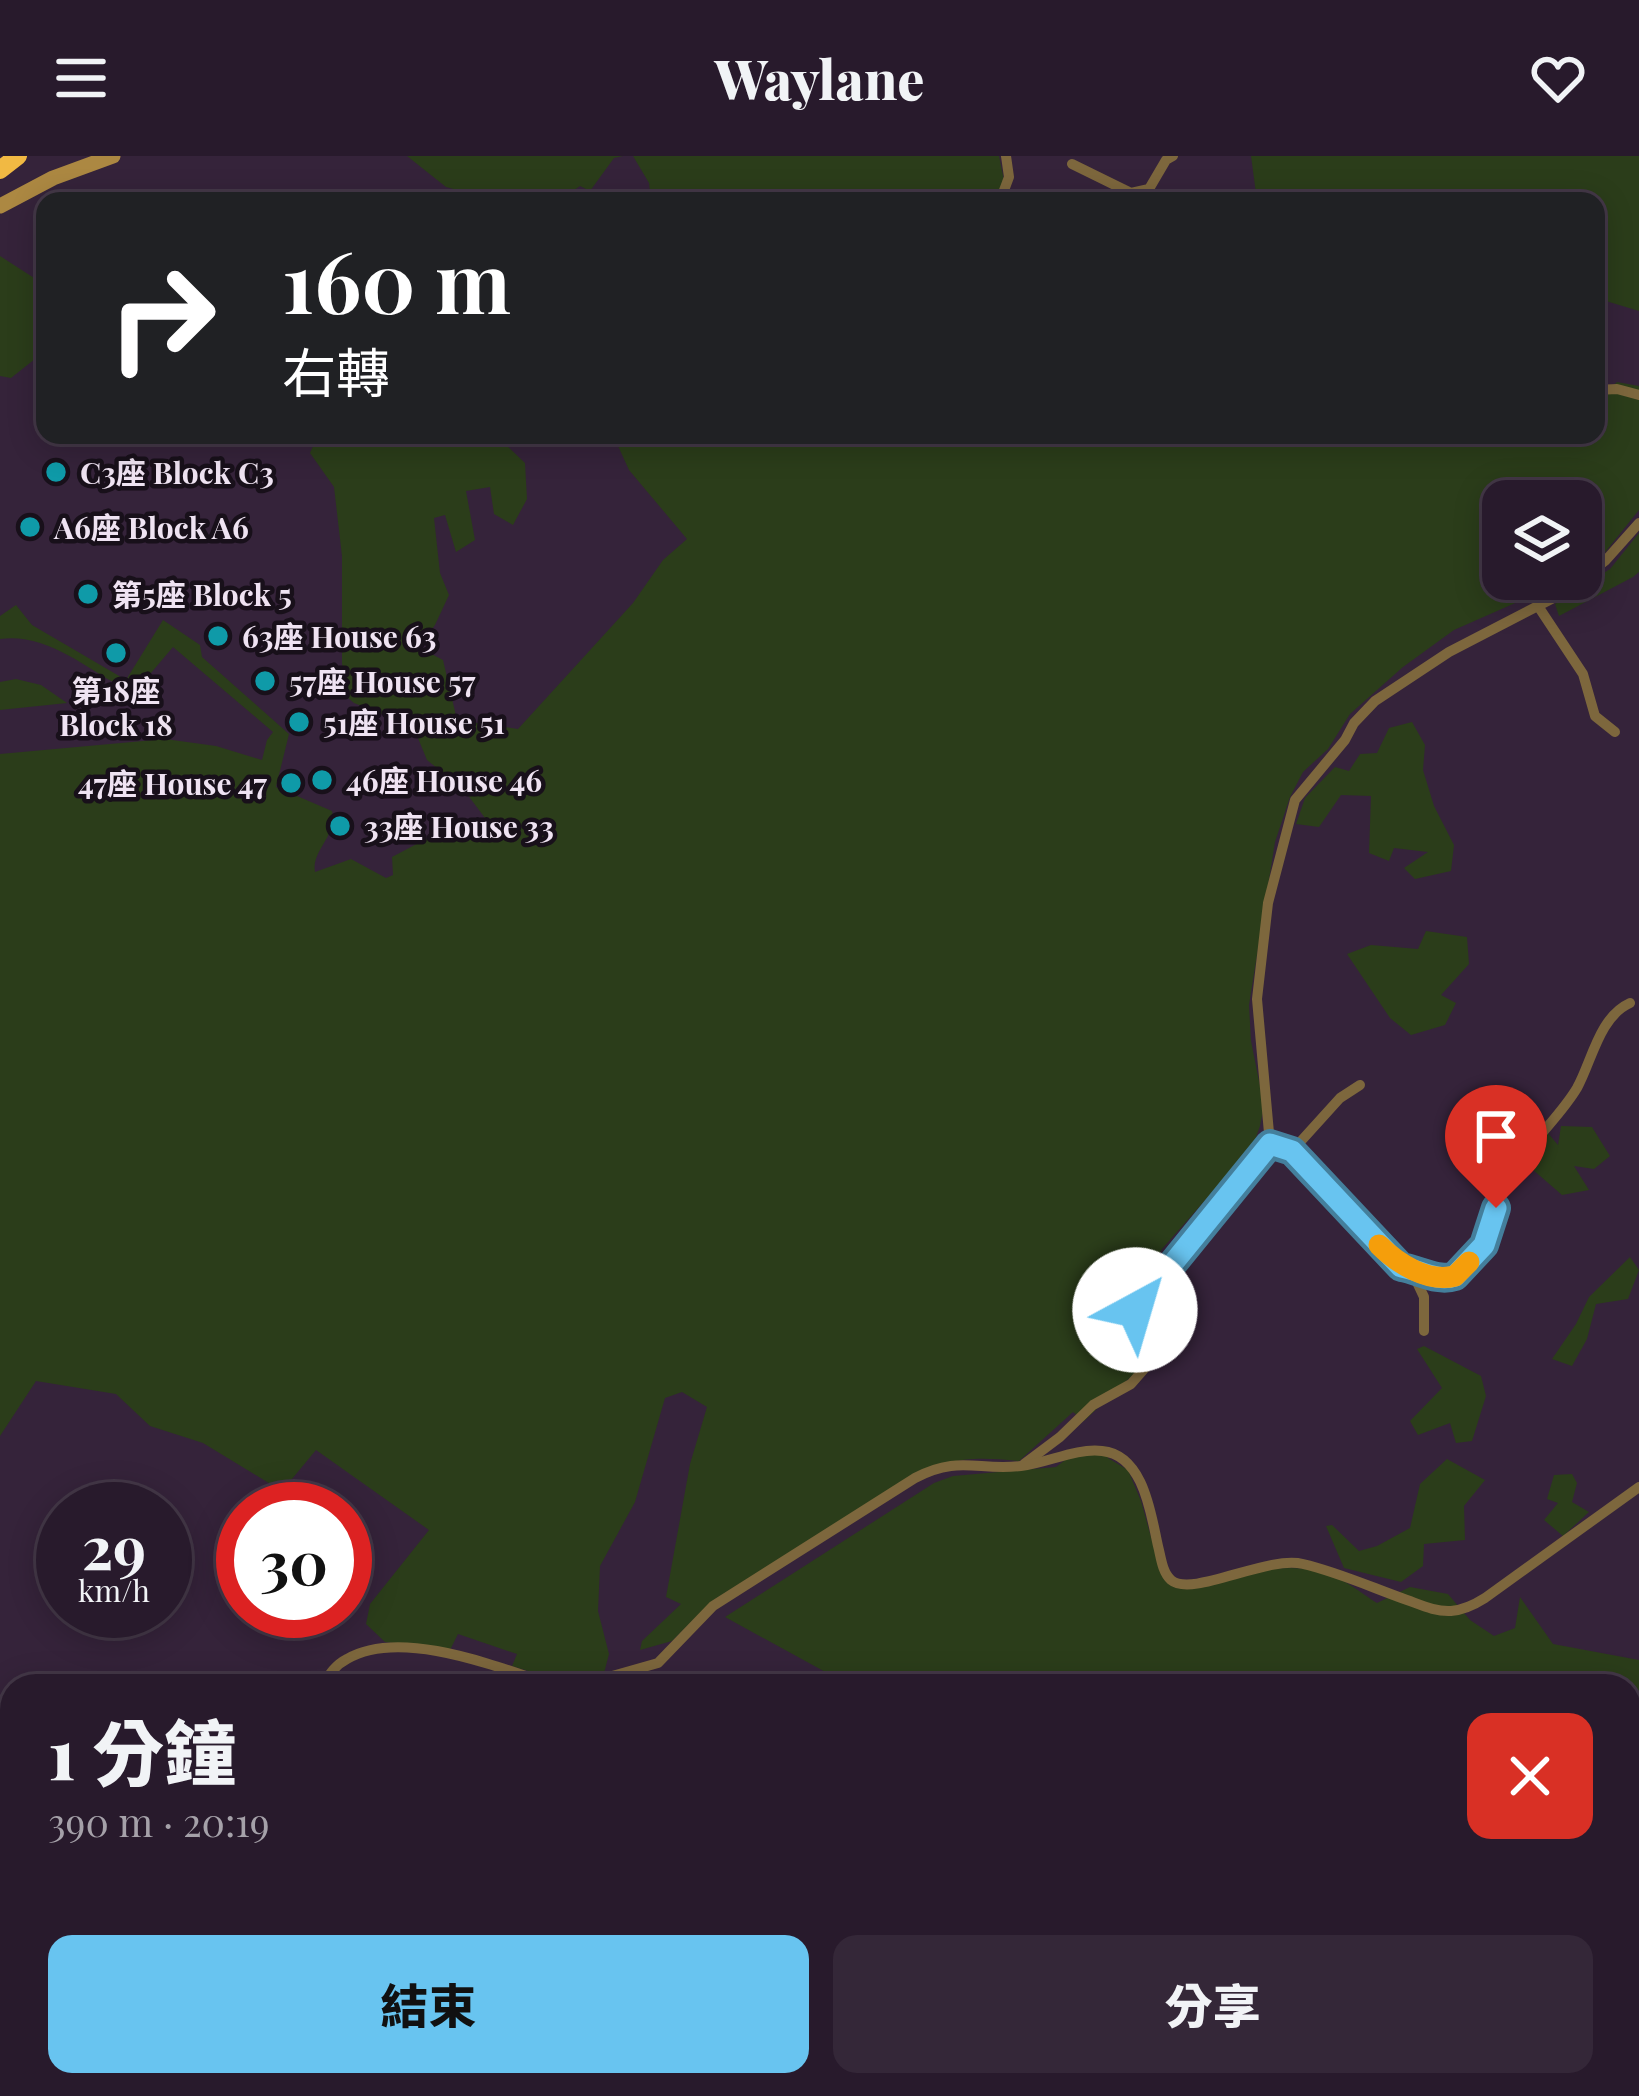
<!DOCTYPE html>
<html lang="zh-TW">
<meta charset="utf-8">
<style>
body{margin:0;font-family:"Playfair Display","Noto Sans TC",serif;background:#342738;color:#f1f3f6;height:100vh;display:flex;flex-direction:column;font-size:45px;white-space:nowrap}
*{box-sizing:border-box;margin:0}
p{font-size:39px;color:#a5a1a9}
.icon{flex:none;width:66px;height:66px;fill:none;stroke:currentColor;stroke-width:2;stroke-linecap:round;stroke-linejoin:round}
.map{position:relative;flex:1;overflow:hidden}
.details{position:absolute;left:0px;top:1518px;width:1641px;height:423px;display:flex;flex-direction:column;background:#281a2c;border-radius:36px 36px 0 0;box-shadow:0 6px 30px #0003,0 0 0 3px #443848}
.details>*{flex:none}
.top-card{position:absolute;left:36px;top:36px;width:1569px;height:252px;border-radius:24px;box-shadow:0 6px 30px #0003,0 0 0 3px #443848;background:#202124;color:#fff;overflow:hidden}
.controls{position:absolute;left:1482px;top:324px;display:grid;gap:24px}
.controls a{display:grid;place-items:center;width:120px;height:120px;border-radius:24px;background:#281a2c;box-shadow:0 6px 30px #0003,0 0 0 3px #443848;font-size:60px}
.speed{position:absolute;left:36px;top:1326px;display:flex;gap:24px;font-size:60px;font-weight:700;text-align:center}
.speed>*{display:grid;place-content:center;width:156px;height:156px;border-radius:50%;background:#281a2c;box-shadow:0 6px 30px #0003,0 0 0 3px #443848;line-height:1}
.speed small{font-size:30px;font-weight:400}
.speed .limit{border:18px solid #d22;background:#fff;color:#111}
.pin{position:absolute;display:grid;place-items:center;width:102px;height:102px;color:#fff;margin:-123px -51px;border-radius:50% 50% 50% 0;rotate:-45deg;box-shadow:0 0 12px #0007}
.pin .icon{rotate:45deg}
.me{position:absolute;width:132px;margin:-66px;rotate:39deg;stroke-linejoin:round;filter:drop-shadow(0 0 9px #0008)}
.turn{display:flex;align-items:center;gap:42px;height:252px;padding:0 48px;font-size:54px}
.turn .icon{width:156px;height:156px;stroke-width:2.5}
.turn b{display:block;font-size:84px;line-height:102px}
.round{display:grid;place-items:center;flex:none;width:126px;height:126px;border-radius:24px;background:#342738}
.headline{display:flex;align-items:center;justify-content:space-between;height:204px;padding:0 48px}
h1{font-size:72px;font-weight:800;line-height:90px}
.primary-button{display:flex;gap:24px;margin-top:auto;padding:24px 48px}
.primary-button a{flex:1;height:138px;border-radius:24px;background:#68c4f0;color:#111;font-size:48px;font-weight:800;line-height:138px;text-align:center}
.primary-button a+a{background:#342738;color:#f1f3f6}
header{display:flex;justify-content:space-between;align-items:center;height:156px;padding:0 48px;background:#281a2c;font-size:54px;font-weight:800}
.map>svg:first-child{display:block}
.green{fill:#2b3d1a}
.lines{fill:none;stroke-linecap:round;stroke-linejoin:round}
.stream{stroke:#00161c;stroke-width:3}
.street{stroke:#7d673d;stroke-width:10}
.secondary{stroke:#ac8842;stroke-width:15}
.highway{stroke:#f1b943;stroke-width:18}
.route-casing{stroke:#447f9c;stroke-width:30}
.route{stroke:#68c4f0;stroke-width:21}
.slow{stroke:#f59e0b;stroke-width:21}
.culture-dot{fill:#0f9aa8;stroke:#18101a;stroke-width:4.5}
.labels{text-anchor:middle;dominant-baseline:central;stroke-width:9;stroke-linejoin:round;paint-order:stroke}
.poi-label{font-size:30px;font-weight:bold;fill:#efe3f2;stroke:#18101a;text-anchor:start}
</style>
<header><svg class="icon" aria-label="menu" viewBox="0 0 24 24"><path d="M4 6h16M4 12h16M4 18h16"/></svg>Waylane<svg class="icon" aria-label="heart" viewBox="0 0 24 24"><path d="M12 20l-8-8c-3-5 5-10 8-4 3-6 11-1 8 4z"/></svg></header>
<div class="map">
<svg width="1639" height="1940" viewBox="0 0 1639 1940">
<rect width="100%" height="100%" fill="#35233a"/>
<g class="green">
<path d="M407 0H623L614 2 590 35 580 30 558 45H481L476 39 446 31Z"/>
<path d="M633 0H999L1004 24 997 45H651L649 27Z"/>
<path d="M1251 0H1639V155L1596 142V45H1257Z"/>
<path d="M0 100 45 129V195L11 222 0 220Z"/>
<path d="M1617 226 1639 230V354L1602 400 1581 416V345H1503V423H1572L1561 431 1556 429 1454 474 1403 511 1350 558 1328 593 1303 616 1290 641 1275 686 1249 849 1251 885 1264 950 1260 970 1253 990 1162 1093 1128 1151 1127 1167 1147 1194 1142 1210 1084 1265 1073 1256 1019 1305C975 1301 955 1301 914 1319L712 1445 672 1485 640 1494 642 1485 681 1448 666 1441 690 1308 707 1251 682 1236 665 1242 635 1346 600 1410 598 1455 609 1498 603 1521 567 1527 512 1510 517 1498 458 1478 450 1494 385 1486 366 1468 370 1448 429 1374 316 1294 282 1335 203 1287 150 1270 116 1238 36 1225 0 1280V598L165 583 216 590 262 604 267 584 273 576 173 491 145 524 139 522 129 539 136 543 112 545 120 530C82 509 45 477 0 483V460L16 449 32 469 126 524 163 464 200 489 202 501 289 578 276 631 332 655C338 680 311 694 315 716L351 703 386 722 393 719 392 701 428 682 483 665 485 662 464 634 427 604 413 570 354 547 348 542 342 507V400L334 331 310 297 318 279H392V282L417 290 419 279H467L505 288 525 307 527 343 513 369 494 358 490 331 466 335 475 384 456 396 445 359 434 362 440 417 449 439 435 469 418 491 443 504 457 564 518 573 633 447 663 404 687 383 629 314 613 279H970L981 287 1018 279H1596V237L1606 236Z"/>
<path d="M1639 377V416L1633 421 1559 460 1555 448 1610 413Z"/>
<path d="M16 523 41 529 67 547 0 554V526Z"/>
<path d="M1412 566 1425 589 1423 614 1434 650 1454 689 1451 715 1415 723 1404 712 1428 696 1394 692 1389 705 1369 697 1371 640 1341 639 1319 671 1296 668 1305 642 1335 611 1349 615 1360 598 1377 597 1389 572Z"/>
<path d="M1426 775 1467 781 1469 808 1441 839 1456 847 1445 869 1411 879 1390 862 1347 798 1371 789 1418 793Z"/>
<path d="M1537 964 1558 989 1561 970 1592 971 1610 1000 1594 1013 1574 1010 1589 1034 1562 1039 1516 999Z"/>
<path d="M1630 1101 1639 1114 1628 1143 1596 1148 1587 1183 1572 1210 1552 1203 1576 1168 1589 1141Z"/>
<path d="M1424 1190 1481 1220 1486 1240 1472 1285 1456 1287 1450 1267 1418 1279 1410 1265 1442 1232 1417 1193Z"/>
<path d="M1105 1290 1108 1302 1128 1314 1141 1345 1161 1417 1189 1432C1236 1421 1291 1399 1337 1422 1351 1428 1364 1439 1377 1447L1410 1431 1448 1438 1470 1464 1494 1480 1515 1472 1520 1441 1553 1488 1639 1504V1940H1175L1173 1929H1629V1530H844L829 1518 725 1461 934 1327 953 1320 1056 1311 1078 1294Z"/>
<path d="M1447 1303 1485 1324 1464 1350 1465 1384 1424 1388 1423 1410 1401 1426 1344 1412 1326 1370 1332 1369 1359 1395 1377 1390 1410 1372 1420 1328Z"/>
<path d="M1572 1318 1577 1327 1572 1346 1589 1356 1563 1380 1544 1364 1558 1347 1547 1343 1554 1319Z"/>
</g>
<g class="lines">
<g class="stream">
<path d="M0 1870 12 1885"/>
<path d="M48 1929 57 1940"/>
</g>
<g class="street">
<path d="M1072 8 1131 37 1149 33 1166 4 1173 0"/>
<path d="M1000 45 1009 21 1006 0"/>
<path d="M1596 234 1617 233 1639 239"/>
<path d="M1538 450 1583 518 1595 560 1615 576"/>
<path d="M1270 988 1292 995 1384 1094 1416 1124 1424 1141V1175"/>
<path d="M1292 995 1340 942 1360 929"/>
<path d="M1401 1111C1416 1113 1443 1128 1455 1120 1461 1117 1464 1111 1468 1107 1488 1085 1486 1074 1497 1049 1504 1035 1512 1021 1520 1007 1536 980 1561 959 1577 932 1592 905 1599 861 1630 847"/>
<path d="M1024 1308 1060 1281 1093 1249 1131 1228 1152 1204 1151 1195 1132 1165 1135 1154 1270 988 1257 843 1268 747 1295 644 1345 584 1354 567 1375 545 1449 496 1567 435 1606 404 1639 367"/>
<path d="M322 1530C329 1519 335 1509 347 1503 401 1471 500 1512 555 1530"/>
<path d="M577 1530 658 1507 713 1450 915 1322C958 1299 978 1315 1021 1310 1048 1307 1075 1292 1102 1295 1144 1299 1151 1359 1158 1390 1161 1401 1162 1416 1171 1424 1192 1442 1267 1399 1303 1408 1338 1416 1373 1432 1407 1444 1421 1449 1436 1456 1451 1455 1464 1454 1474 1449 1485 1442L1639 1331"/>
<path d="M0 1754 12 1774"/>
<path d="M0 1903 12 1914"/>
<path d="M27 1929 36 1940"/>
<path d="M150 1929 163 1940"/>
</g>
<path class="secondary" d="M0 50 53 22 113 0"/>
<path class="highway" d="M0 14 18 0"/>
</g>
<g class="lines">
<g class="route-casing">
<path id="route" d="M1135 1154 1270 988 1292 995 1401 1111C1420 1114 1437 1126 1455 1120L1484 1089 1496 1052"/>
</g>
<use href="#route" class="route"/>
<path class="slow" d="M1379 1089C1398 1108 1428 1127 1455 1120L1469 1106"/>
</g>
<g class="culture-dot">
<circle cx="56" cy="316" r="12"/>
<circle cx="30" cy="371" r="12"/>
<circle cx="88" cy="438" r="12"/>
<circle cx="218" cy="480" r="12"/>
<circle cx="116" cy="497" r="12"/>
<circle cx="265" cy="525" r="12"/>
<circle cx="299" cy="566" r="12"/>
<circle cx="322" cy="624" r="12"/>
<circle cx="291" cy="627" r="12"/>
<circle cx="340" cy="670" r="12"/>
</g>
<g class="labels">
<g class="poi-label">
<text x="80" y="316">C3座 Block C3</text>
<text x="54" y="371">A6座 Block A6</text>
<text x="112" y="438">第5座 Block 5</text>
<text x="242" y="480">63座 House 63</text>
<text x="289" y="525">57座 House 57</text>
<text x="116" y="534" text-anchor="middle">第18座<tspan x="116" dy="34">Block 18</tspan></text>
<text x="323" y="566">51座 House 51</text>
<text x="346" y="624">46座 House 46</text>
<text x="267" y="627" text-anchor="end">47座 House 47</text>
<text x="364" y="670">33座 House 33</text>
</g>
</g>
</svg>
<div class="controls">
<a><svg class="icon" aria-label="layers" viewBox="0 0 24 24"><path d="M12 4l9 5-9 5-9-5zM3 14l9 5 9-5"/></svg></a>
</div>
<div class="speed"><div>29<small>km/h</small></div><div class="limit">30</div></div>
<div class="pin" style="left:1496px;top:1052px;background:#d93025"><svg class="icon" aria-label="arrive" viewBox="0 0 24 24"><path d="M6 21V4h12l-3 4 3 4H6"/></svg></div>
<svg class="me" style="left:1135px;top:1154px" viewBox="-20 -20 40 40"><circle r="19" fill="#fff"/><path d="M0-13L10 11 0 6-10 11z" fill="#68c4f0"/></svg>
<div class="top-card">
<div class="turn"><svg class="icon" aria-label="right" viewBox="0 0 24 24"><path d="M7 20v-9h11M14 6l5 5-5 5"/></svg><div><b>160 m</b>右轉</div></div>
</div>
<section class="details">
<div class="headline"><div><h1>1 分鐘</h1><p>390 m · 20:19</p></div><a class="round" style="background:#d93025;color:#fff"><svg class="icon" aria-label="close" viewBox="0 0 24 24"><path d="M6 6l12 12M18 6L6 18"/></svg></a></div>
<div class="primary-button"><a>結束</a><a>分享</a></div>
</section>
</div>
